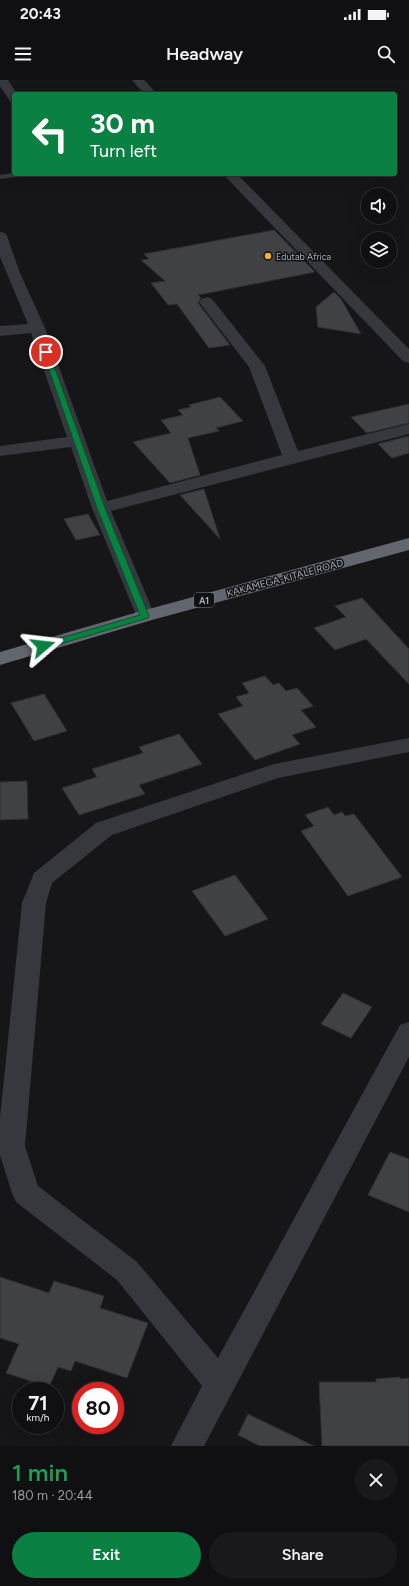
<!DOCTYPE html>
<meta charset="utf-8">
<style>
body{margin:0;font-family:Figtree,sans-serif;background:#19191b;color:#f1f3f6;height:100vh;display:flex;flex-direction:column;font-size:15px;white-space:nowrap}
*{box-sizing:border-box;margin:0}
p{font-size:13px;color:#9c9d9f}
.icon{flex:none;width:22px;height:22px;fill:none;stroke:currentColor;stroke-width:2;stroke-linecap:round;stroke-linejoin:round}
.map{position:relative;height:1366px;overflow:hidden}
.sheet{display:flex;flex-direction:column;background:#101012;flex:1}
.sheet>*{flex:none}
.banner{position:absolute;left:12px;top:12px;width:385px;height:84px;border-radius:4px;box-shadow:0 4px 16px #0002,0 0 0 1px #303032;background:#0b8043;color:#fff;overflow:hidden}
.buttons{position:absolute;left:361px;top:108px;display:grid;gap:8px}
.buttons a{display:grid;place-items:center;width:36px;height:36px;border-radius:50%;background:#101012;box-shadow:0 4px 16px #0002,0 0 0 1px #303032;font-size:20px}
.speed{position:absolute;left:12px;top:1302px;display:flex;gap:8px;font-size:20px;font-weight:700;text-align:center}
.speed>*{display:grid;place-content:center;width:52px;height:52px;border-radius:50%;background:#101012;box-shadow:0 4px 16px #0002,0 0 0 1px #303032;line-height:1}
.speed small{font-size:10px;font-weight:400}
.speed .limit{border:6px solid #d22;background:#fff;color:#111}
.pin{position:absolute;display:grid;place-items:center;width:34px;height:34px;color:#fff;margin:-17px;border:2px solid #fff;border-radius:50%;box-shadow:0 1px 4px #0007}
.me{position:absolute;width:44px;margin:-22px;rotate:73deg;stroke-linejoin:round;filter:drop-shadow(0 0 3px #0008)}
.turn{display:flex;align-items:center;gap:14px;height:84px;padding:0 12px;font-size:18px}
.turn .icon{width:52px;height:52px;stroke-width:2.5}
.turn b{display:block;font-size:28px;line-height:34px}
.round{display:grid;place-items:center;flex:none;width:42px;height:42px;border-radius:21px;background:#19191b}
.headline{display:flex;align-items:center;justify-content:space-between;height:68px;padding:0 12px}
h1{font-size:24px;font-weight:600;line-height:30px;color:#1e9e55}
.cta{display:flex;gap:8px;margin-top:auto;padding:8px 12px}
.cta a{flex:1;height:46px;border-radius:24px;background:#0b8043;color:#fff;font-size:16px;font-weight:600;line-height:46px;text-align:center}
.cta a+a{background:#19191b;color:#f1f3f6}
.status{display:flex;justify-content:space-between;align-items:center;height:28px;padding:0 20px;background:#101012;direction:ltr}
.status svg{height:11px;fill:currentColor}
header{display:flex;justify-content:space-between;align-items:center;height:52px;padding:0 12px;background:#101012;font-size:18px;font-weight:600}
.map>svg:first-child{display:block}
.building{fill:#404145;stroke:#303034}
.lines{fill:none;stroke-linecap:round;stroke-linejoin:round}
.lane{fill:#37383d;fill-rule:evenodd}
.street{fill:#37383d;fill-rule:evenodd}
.highway{fill:#63666e;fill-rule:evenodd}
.route{fill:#0b8043;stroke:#07532c}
.poi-dot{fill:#f2b134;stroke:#111113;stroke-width:1.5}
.labels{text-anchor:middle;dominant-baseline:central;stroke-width:3;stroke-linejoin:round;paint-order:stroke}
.far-poi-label{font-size:9px;fill:#a8adb8;stroke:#111113;text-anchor:start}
.shield{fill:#111113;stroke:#7b7e86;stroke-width:1}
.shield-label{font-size:9px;font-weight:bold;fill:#a8adb8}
.street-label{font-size:10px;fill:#a8adb8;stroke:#111113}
</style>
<div class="status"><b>20:43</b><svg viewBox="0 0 49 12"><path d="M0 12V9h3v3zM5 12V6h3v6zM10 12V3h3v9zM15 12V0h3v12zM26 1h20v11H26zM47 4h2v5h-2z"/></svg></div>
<header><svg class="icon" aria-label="menu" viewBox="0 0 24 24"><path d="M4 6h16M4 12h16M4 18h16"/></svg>Headway<svg class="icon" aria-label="search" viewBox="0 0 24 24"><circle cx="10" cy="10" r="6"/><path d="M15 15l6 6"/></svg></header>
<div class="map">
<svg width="409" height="1366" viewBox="0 0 409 1366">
<rect width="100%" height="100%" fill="#161618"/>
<g class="building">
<path d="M274 150 315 192 198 215 201 218 198 223 230 265 209 268 177 224 168 225 151 203 165 201 141 180 149 179 144 174Z"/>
<path d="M334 212 341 219 361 254 318 247 316 227Z"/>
<path d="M220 317 243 341 216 348 219 351 188 358 200 395 170 403 133 362 171 353 161 340 183 335 178 330 191 327 189 325Z"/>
<path d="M409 324V343L367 353 351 337Z"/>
<path d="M409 356V373L392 378 378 364Z"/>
<path d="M204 409 220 459 180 415Z"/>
<path d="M88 434 100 455 76 460 64 439Z"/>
<path d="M362 518 409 569V604L366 559 335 570 314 548 346 537 335 526Z"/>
<path d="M265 596 273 605 279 603 286 611 297 608 313 626 301 630 316 647 292 655 300 664 255 680 218 634 243 626 236 617 249 613 242 603Z"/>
<path d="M44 614 67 651 34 661 11 623Z"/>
<path d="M179 654 202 684 139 705 145 714 79 735 62 708 97 697 92 689 143 673 139 667Z"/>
<path d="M27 701 28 739 0 740V702Z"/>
<path d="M328 727 334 735 342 732 345 736 354 734 402 797 348 816 301 751 314 746 305 735Z"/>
<path d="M235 795 268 839 225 856 192 811Z"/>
<path d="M343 913 372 927 351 958 321 944Z"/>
<path d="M390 1072 409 1079V1132L368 1115Z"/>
<path d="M0 1197 49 1213 54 1201 104 1216 100 1228 148 1243 127 1298 75 1281 71 1291 58 1287 49 1307 6 1293 19 1264 0 1258Z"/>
<path d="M400 1297V1299L409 1298V1366H322L319 1302H376V1299Z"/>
<path d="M248 1334 314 1366H260L238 1355Z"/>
</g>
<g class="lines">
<path class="lane" d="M14 93 29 94 25 96 0 99V95Z"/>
<g class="street">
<path d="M0 0H8L17 14H14V22L10 21 0 6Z"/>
<path d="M132 0H144L157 14H144Z"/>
<path d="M223 94H237L409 269V283L403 281Z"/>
<path d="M0 152 5 153 7 156 20 193 45 248 107 421 282 375 249 287 199 222 202 219 207 217 212 219 265 286 298 371 409 344V354L111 431 155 536 152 540 145 542 138 540 92 428 71 367 0 376V366L67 357 31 253 0 256V246L28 244 0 177Z"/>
<path d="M409 658V672L278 698 112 755 52 803 46 823 25 1066 38 1106 137 1182 218 1278 400 945 409 942V977L204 1366H171L202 1306 117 1200 16 1122 12 1113 0 1075V1038L22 823 34 793 96 743 274 684Z"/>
</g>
<path class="highway" d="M409 458V470L152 540 0 585V572L138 532Z"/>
</g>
<path class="route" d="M44 270 49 272 105 428 149 536 148 538 43 569 40 568 39 566 40 564 140 535 97 428 43 272Z"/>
<circle class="poi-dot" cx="268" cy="176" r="4"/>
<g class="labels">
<g class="far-poi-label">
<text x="276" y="176">Edutab Africa</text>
</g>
<rect class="shield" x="194" y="513" width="20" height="14" rx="3"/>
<g class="shield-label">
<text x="204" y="520">A1</text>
</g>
<g class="street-label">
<text transform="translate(285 498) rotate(-15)">KAKAMEGA-KITALE ROAD</text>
</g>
</g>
</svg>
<div class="buttons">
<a><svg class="icon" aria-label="sound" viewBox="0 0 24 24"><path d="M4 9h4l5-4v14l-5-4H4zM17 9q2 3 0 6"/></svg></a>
<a><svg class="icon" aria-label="layers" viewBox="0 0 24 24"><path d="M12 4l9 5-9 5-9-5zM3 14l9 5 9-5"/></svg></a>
</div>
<div class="speed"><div>71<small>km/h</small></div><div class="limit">80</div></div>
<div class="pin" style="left:46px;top:272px;background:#d93025"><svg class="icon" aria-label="arrive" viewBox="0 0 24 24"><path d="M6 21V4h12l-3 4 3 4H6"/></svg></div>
<svg class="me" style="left:43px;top:566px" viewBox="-20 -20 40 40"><path d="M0-17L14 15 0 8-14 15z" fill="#0b8043" stroke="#fff" stroke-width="4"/></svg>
<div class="banner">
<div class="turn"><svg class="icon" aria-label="left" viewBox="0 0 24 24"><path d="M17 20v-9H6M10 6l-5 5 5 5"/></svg><div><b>30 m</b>Turn left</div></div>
</div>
</div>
<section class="sheet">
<div class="headline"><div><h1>1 min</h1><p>180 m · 20:44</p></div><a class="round"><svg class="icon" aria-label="close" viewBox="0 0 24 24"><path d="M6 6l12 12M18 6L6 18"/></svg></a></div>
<div class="cta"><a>Exit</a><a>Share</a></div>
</section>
